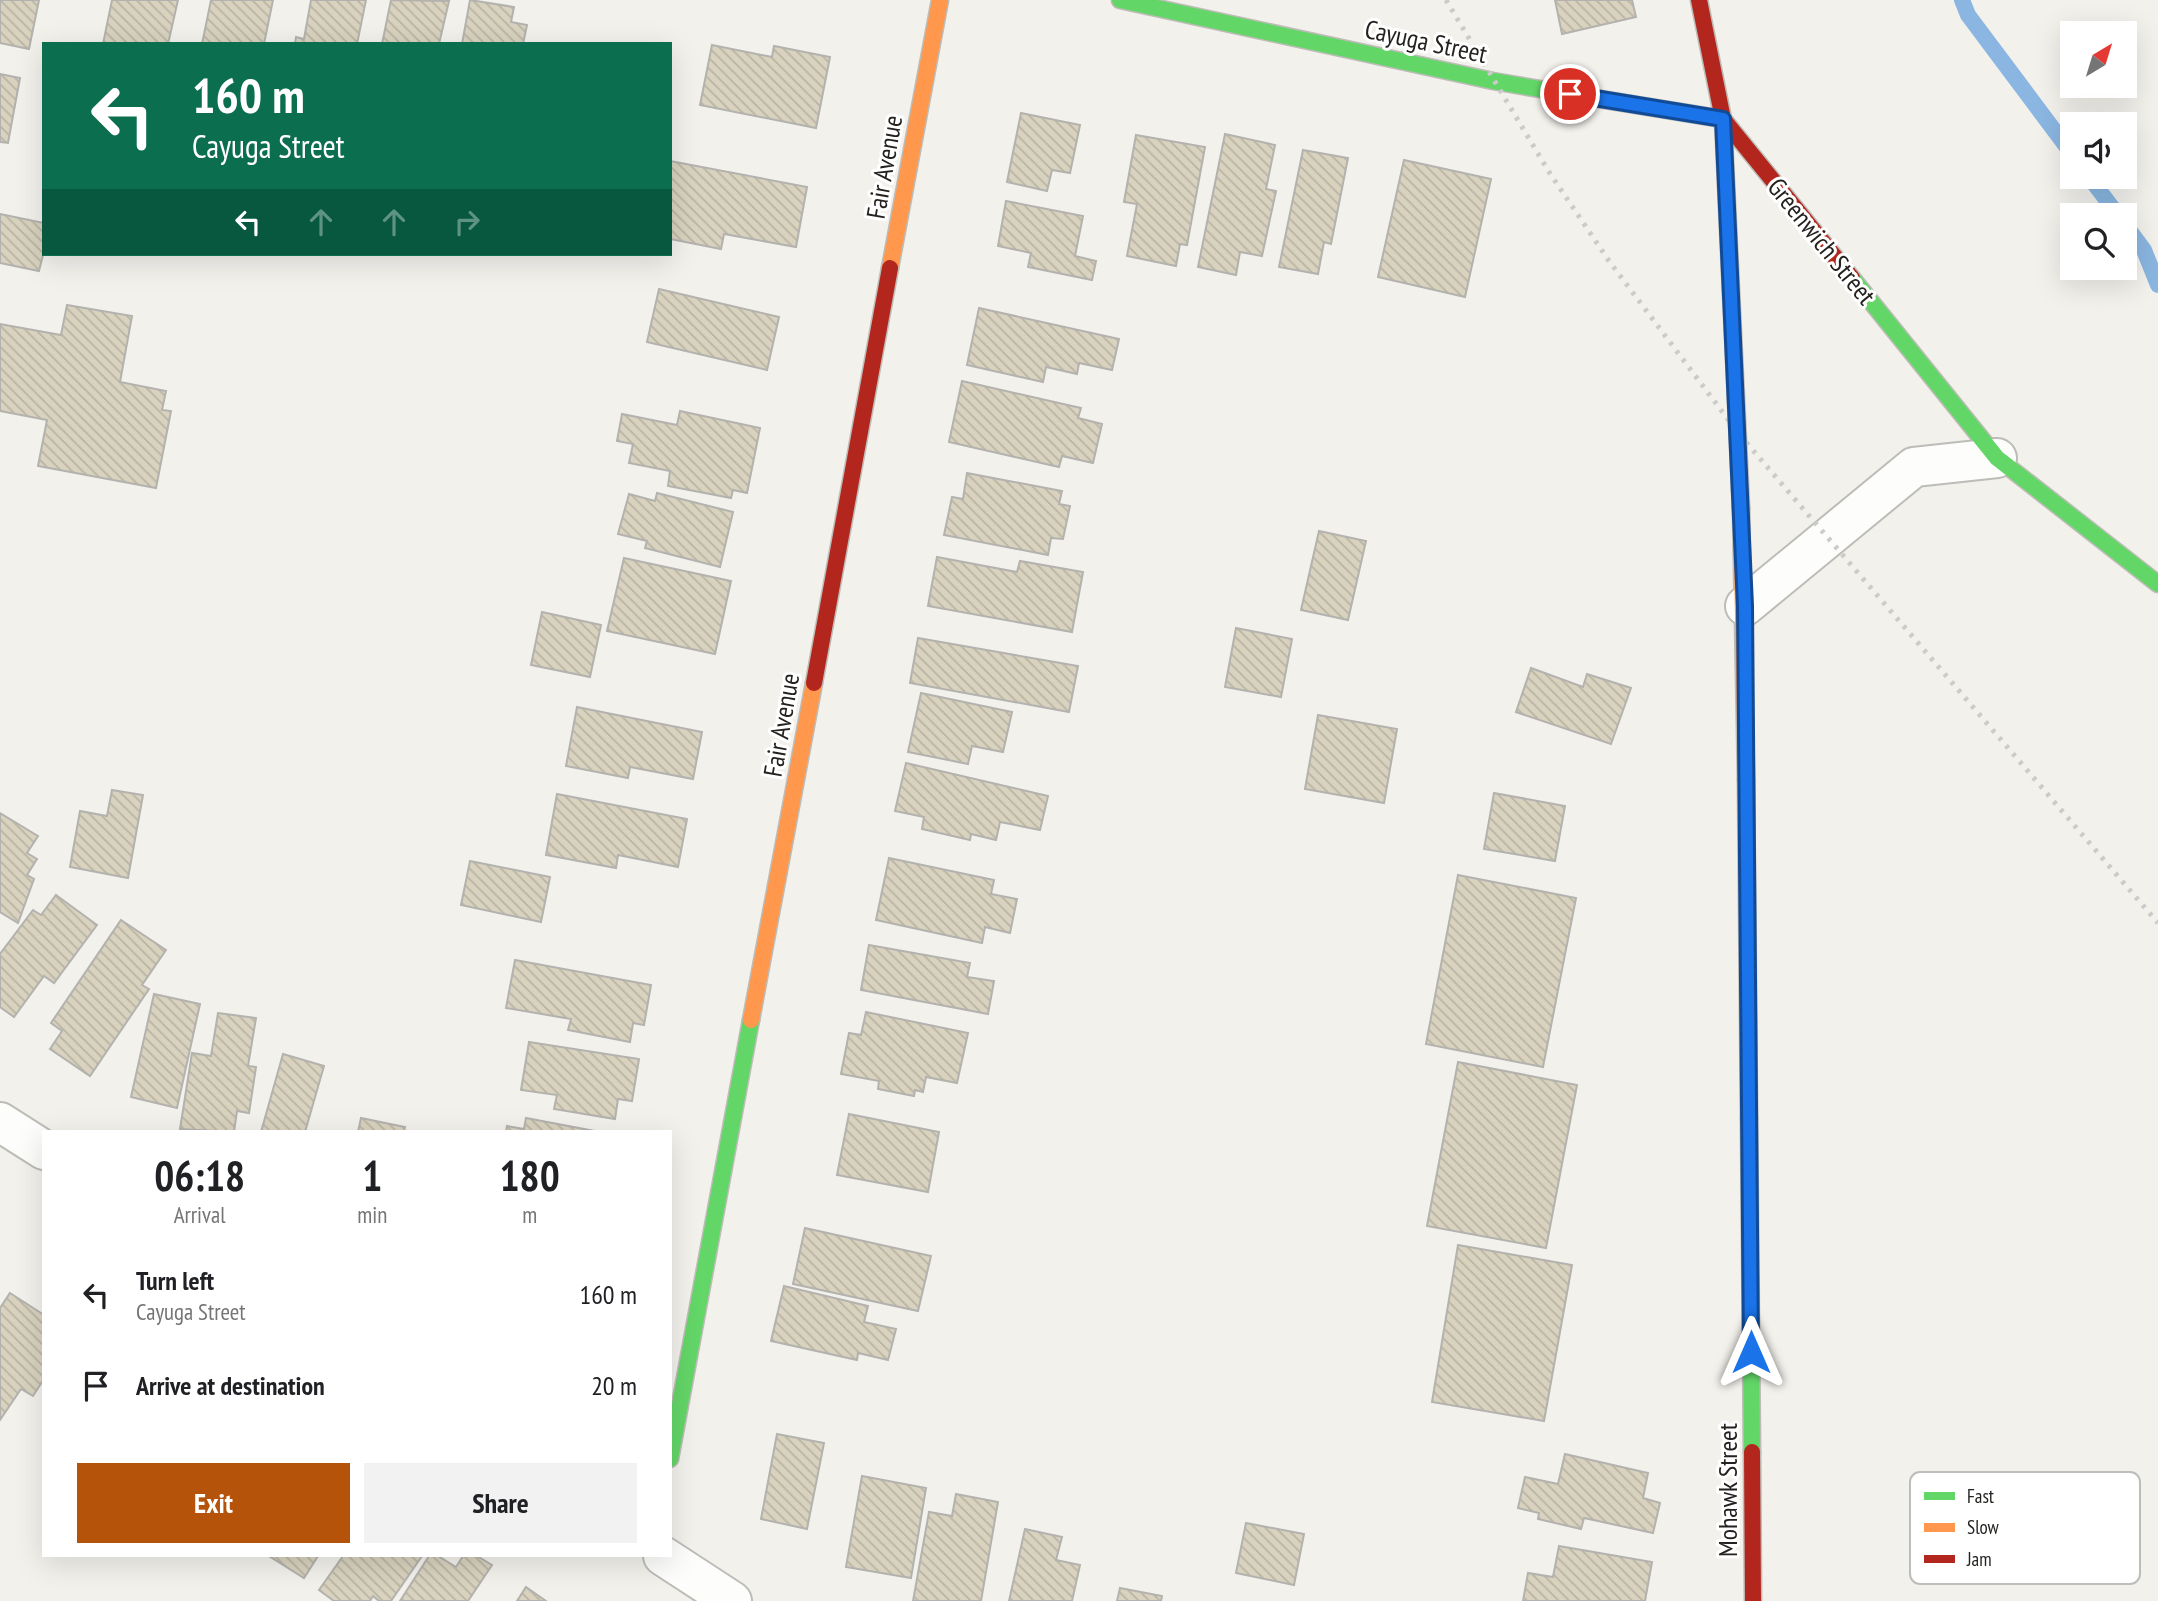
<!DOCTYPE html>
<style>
body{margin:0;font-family:"PT Sans Narrow",sans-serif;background:#f2f2f2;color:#202124;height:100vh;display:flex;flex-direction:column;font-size:26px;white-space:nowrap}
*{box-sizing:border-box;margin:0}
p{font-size:23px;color:#757577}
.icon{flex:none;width:38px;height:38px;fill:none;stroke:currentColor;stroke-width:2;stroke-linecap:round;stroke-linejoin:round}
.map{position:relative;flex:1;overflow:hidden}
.details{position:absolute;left:42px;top:1130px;width:630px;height:427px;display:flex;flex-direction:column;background:#fff;border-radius:0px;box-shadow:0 7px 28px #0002}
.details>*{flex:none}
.hud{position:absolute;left:42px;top:42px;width:630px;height:214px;border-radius:0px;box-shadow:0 7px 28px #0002;background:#0b6e4f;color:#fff;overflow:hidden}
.needle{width:46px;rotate:38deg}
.controls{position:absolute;left:2060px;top:21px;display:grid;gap:14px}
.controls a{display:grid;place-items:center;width:77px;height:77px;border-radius:0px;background:#fff;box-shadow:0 7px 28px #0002;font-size:35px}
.pin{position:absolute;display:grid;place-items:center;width:60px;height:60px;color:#fff;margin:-30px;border:4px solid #fff;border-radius:50%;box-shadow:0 2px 7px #0007}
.me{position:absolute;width:77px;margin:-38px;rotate:0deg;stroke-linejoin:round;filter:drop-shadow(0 0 5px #0008)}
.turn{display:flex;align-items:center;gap:24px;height:147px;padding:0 35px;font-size:32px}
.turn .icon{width:91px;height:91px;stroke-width:2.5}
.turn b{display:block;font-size:49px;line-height:60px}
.lanes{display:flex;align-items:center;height:66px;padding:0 35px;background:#0003;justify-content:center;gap:35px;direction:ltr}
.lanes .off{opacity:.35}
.eta{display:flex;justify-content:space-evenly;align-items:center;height:119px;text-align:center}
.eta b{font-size:42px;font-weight:600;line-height:49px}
.primary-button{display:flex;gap:14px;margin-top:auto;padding:14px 35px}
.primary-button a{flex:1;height:80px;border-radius:0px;background:#b45309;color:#fff;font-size:28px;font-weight:600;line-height:80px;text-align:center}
.primary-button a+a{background:#f2f2f2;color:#202124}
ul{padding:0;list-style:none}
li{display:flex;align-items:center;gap:21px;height:91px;padding:0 35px}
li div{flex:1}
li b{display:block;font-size:26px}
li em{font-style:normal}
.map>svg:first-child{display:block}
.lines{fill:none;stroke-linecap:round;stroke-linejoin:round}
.stream{stroke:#8ab6e1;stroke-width:16}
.building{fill:url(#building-back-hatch);stroke:#b3b2ae;stroke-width:2}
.street-casing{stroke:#bdbcb7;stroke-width:42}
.fast-casing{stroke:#bdbcb7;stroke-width:19}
.slow-casing{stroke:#bdbcb7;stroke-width:19}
.jam-casing{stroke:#bdbcb7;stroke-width:19}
.street{stroke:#fdfdfc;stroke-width:38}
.fast{stroke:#63d668;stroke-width:16}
.slow{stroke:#ff974d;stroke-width:16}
.jam{stroke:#b3261e;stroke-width:16}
.rail{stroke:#cbcbc9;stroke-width:5;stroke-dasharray:3.5 7;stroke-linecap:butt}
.route-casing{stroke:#114b97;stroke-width:18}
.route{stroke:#1a73e8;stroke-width:12}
.labels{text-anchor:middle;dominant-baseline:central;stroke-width:6;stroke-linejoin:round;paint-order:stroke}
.street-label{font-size:26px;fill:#24221f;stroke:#fff}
.key{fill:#fff;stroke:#bdbdbc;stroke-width:2}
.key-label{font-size:19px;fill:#24221f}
</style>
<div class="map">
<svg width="2158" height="1601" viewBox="0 0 2158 1601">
<defs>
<pattern id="building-back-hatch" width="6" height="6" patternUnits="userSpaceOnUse" patternTransform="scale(1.75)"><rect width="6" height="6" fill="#d8d2be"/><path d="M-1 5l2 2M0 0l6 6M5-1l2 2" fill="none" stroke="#b9b4a3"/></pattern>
</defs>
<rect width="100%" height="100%" fill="#f2f1ec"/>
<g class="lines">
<g class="stream">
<path d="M1962 0 1968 15 2072 154"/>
<path d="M2089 177 2118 215"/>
<path d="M2124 223 2144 250 2158 285"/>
</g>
</g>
<g class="building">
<path d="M0 0H39L29 49 0 43Z"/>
<path d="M112 0H178L168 44H103Z"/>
<path d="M211 0H273L264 44H202Z"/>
<path d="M311 0H366L357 44H295L296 37 304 39Z"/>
<path d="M391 0 449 1 439 44H382Z"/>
<path d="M470 0 514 7 511 22 527 25 523 44H462Z"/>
<path d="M1555 0H1632L1636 17 1562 34Z"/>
<path d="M712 45 772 57 774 46 830 57 816 128 700 105Z"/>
<path d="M0 74 20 78 8 143 0 142Z"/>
<path d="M1021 113 1080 125 1070 173 1052 170 1047 191 1007 182Z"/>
<path d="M1225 134 1275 145 1266 189 1276 191 1262 256 1240 252 1236 275 1198 267Z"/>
<path d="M1136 135 1205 147 1187 245 1180 244 1176 266 1127 256 1137 204 1124 202Z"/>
<path d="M1303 150 1348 158 1331 244 1324 242 1318 274 1279 267Z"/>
<path d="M1404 160 1491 179 1465 297 1378 277Z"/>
<path d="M670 161 807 187 796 247 724 234 721 249 670 239Z"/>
<path d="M1006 201 1083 216 1075 256 1096 261 1092 280 1028 267 1031 253 998 246Z"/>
<path d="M0 214 44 223V251L39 271 0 263Z"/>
<path d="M659 289 779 317 767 370 647 342Z"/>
<path d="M67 305 132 316 120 382 166 391 162 410 171 411 156 488 38 466 47 420 0 411V324L61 335Z"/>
<path d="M979 308 1119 339 1112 370 1079 363 1077 374 1046 367 1043 382 967 365Z"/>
<path d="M962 381 1081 408 1078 418 1102 424 1093 463 1062 456 1059 467 949 442Z"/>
<path d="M680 411 760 428 747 493 733 490 731 498 668 486 670 471 629 463 633 444 617 441 622 414 677 425Z"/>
<path d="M967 473 1062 491 1059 504 1070 506 1063 539 1051 538 1048 555 944 535 952 497 963 499Z"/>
<path d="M657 493 733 512 720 567 645 548 647 541 618 534 629 494 655 501Z"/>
<path d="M1319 531 1366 541 1348 620 1301 610Z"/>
<path d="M937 557 1017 572 1020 561 1083 572 1072 632 928 606Z"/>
<path d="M624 558 731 581 715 654 607 631Z"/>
<path d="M542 612 601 625 590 677 531 665Z"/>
<path d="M1236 628 1292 639 1281 697 1225 687Z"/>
<path d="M918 638 1078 666 1069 712 910 683Z"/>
<path d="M1531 668 1583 687 1587 674 1631 688 1611 744 1516 712Z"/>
<path d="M921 693 1012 712 1003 752 972 746 968 764 908 752Z"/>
<path d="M577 707 702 732 693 779 630 767 628 778 566 766Z"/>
<path d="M1318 715 1397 729 1384 803 1305 789Z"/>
<path d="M906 763 1048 796 1040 830 1000 822 996 840 971 834 970 840 922 829 924 817 895 811Z"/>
<path d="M112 790 143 795 128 878 70 867 80 811 107 816Z"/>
<path d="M1494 793 1565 806 1555 861 1484 849Z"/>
<path d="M557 794 687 819 678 867 618 855 616 868 546 855Z"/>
<path d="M0 813 38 836 27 853 37 859 27 875 34 879 18 923 0 912Z"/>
<path d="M889 858 994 880 991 894 1017 899 1010 933 985 927 982 943 876 920Z"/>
<path d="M470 861 550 877 541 922 461 905Z"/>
<path d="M1458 875 1576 898 1543 1067 1426 1044Z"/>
<path d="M56 895 97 925 54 983 44 976 14 1017 0 1007V954L33 910 41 915Z"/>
<path d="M121 920 166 950 142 985 149 989 90 1076 50 1049 62 1031 51 1023Z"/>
<path d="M869 945 970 963 967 977 994 981 988 1014 861 990Z"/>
<path d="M515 960 651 985 644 1025 633 1023 630 1042 568 1030 571 1019 506 1008Z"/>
<path d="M154 994 200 1004 177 1108 131 1097Z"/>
<path d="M866 1012 968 1033 957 1083 926 1077 923 1092 915 1090 914 1096 878 1089 879 1081 841 1074 849 1033 861 1035Z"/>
<path d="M218 1013 256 1018 248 1066 256 1067 249 1113 237 1111 234 1132 180 1129 192 1053 211 1056Z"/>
<path d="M529 1042 639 1059 632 1101 618 1099 615 1119 554 1109 557 1095 521 1090Z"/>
<path d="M283 1054 324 1066 305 1132H261Z"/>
<path d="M1458 1062 1577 1085 1546 1248 1427 1226Z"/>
<path d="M849 1114 939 1132 928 1192 837 1175Z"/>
<path d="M361 1118 405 1127 404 1132H358Z"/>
<path d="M526 1118 600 1132H506L507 1126 524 1129Z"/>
<path d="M805 1228 931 1256 918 1311 793 1284Z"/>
<path d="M1458 1245 1572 1265 1544 1421 1432 1402Z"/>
<path d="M784 1286 868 1306 864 1322 896 1329 888 1360 858 1353 857 1360 771 1341Z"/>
<path d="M10 1293 44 1315V1379L33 1396 21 1389 0 1420V1308Z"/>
<path d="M777 1434 824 1443 807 1529 761 1519Z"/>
<path d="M1565 1454 1648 1473 1643 1498 1660 1503 1653 1533 1584 1518 1581 1529 1538 1519 1539 1513 1518 1508 1525 1477 1558 1484Z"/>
<path d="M862 1476 926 1488 911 1578 846 1567Z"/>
<path d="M956 1494 998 1502 981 1601H913L929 1512 952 1516Z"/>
<path d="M1246 1523 1304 1534 1294 1585 1236 1573Z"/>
<path d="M1025 1529 1062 1537 1056 1560 1080 1565 1072 1601H1009Z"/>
<path d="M1559 1546 1652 1562 1645 1601H1523L1528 1573 1553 1577Z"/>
<path d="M269 1556H318L304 1578Z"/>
<path d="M343 1556H422L391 1601H379L373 1596 370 1601H334L319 1590Z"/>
<path d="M429 1556H438L456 1567 463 1556H477L492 1565 468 1601H400Z"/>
<path d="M526 1587 546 1601H517Z"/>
<path d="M1120 1588 1162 1596 1161 1601H1117Z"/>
</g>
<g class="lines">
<g class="street-casing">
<g id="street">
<path d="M1745 606 1914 467 1997 458"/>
<path d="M0 1122 44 1150"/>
<path d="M663 1556 732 1601"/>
</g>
</g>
<g class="fast-casing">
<g id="fast">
<path d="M1120 0 1493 81 1575 95"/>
<path d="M1852 278 1997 458 2158 584"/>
<path d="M1749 1118 1752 1452"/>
<path d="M670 1459 751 1020"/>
</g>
</g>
<g class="slow-casing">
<g id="slow">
<path d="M890 268 940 0"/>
<path d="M1741 508 1746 780"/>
<path d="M751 1020 814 683"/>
</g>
</g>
<g class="jam-casing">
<g id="jam">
<path d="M1699 0 1723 119 1852 278"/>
<path d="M1575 95 1723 119"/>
<path d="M1723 119 1741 508"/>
<path d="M814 683 890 268"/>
<path d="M1746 780 1749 1118"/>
<path d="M1752 1452 1753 1601"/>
</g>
</g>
<use href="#street" class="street"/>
<use href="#fast" class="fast"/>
<use href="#slow" class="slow"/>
<use href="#jam" class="jam"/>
<path class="rail" d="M1446 0 1549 172 1609 261 1739 434 2158 923"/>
</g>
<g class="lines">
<g class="route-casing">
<path id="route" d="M1570 94 1723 119 1745 606 1751 1352"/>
</g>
<use href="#route" class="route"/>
</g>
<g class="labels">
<g class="street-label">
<text transform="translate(1426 41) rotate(12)">Cayuga Street</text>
<text transform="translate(884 167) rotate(-80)">Fair Avenue</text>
<text transform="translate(1822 241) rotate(51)">Greenwich Street</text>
<text transform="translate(781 725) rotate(-80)">Fair Avenue</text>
<text transform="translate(1727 1490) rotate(-90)">Mohawk Street</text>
</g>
</g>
<rect x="1910" y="1472" width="230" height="112" rx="10" class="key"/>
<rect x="1924" y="1492" width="31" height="8" fill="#63d668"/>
<rect x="1924" y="1523" width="31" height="9" fill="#ff974d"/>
<rect x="1924" y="1555" width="31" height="8" fill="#b3261e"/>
<g class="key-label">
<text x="1967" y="1503">Fast</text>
<text x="1967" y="1534">Slow</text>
<text x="1967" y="1566">Jam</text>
</g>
</svg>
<div class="controls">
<a><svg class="needle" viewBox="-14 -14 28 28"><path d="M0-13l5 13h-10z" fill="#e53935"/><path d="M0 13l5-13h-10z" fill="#757577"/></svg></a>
<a><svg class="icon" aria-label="sound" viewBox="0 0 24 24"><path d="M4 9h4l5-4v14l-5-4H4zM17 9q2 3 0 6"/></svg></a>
<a><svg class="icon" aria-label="search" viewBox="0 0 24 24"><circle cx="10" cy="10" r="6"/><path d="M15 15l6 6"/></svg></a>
</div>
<div class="pin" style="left:1570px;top:94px;background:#d93025"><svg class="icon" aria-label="arrive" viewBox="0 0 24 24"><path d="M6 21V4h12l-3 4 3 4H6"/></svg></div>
<svg class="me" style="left:1751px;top:1352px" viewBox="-20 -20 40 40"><path d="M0-17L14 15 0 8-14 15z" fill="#1a73e8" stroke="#fff" stroke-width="4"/></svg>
<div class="hud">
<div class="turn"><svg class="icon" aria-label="left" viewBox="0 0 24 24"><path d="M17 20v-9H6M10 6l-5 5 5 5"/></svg><div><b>160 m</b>Cayuga Street</div></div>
<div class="lanes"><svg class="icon" aria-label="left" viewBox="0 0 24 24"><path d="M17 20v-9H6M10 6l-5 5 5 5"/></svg><svg class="icon off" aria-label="ahead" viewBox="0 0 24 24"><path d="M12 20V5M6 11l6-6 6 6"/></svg><svg class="icon off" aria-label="ahead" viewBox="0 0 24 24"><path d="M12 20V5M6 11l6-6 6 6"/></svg><svg class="icon off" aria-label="right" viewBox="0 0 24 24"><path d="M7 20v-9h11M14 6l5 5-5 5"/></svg></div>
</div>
<section class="details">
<div class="eta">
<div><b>06:18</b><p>Arrival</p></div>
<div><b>1</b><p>min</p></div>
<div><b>180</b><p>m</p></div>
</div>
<ul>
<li><svg class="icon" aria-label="left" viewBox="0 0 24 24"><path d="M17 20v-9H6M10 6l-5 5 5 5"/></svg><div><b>Turn left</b><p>Cayuga Street</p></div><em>160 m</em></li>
<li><svg class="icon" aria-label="arrive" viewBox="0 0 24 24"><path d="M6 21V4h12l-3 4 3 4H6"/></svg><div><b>Arrive at destination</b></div><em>20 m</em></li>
</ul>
<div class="primary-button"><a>Exit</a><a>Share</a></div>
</section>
</div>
